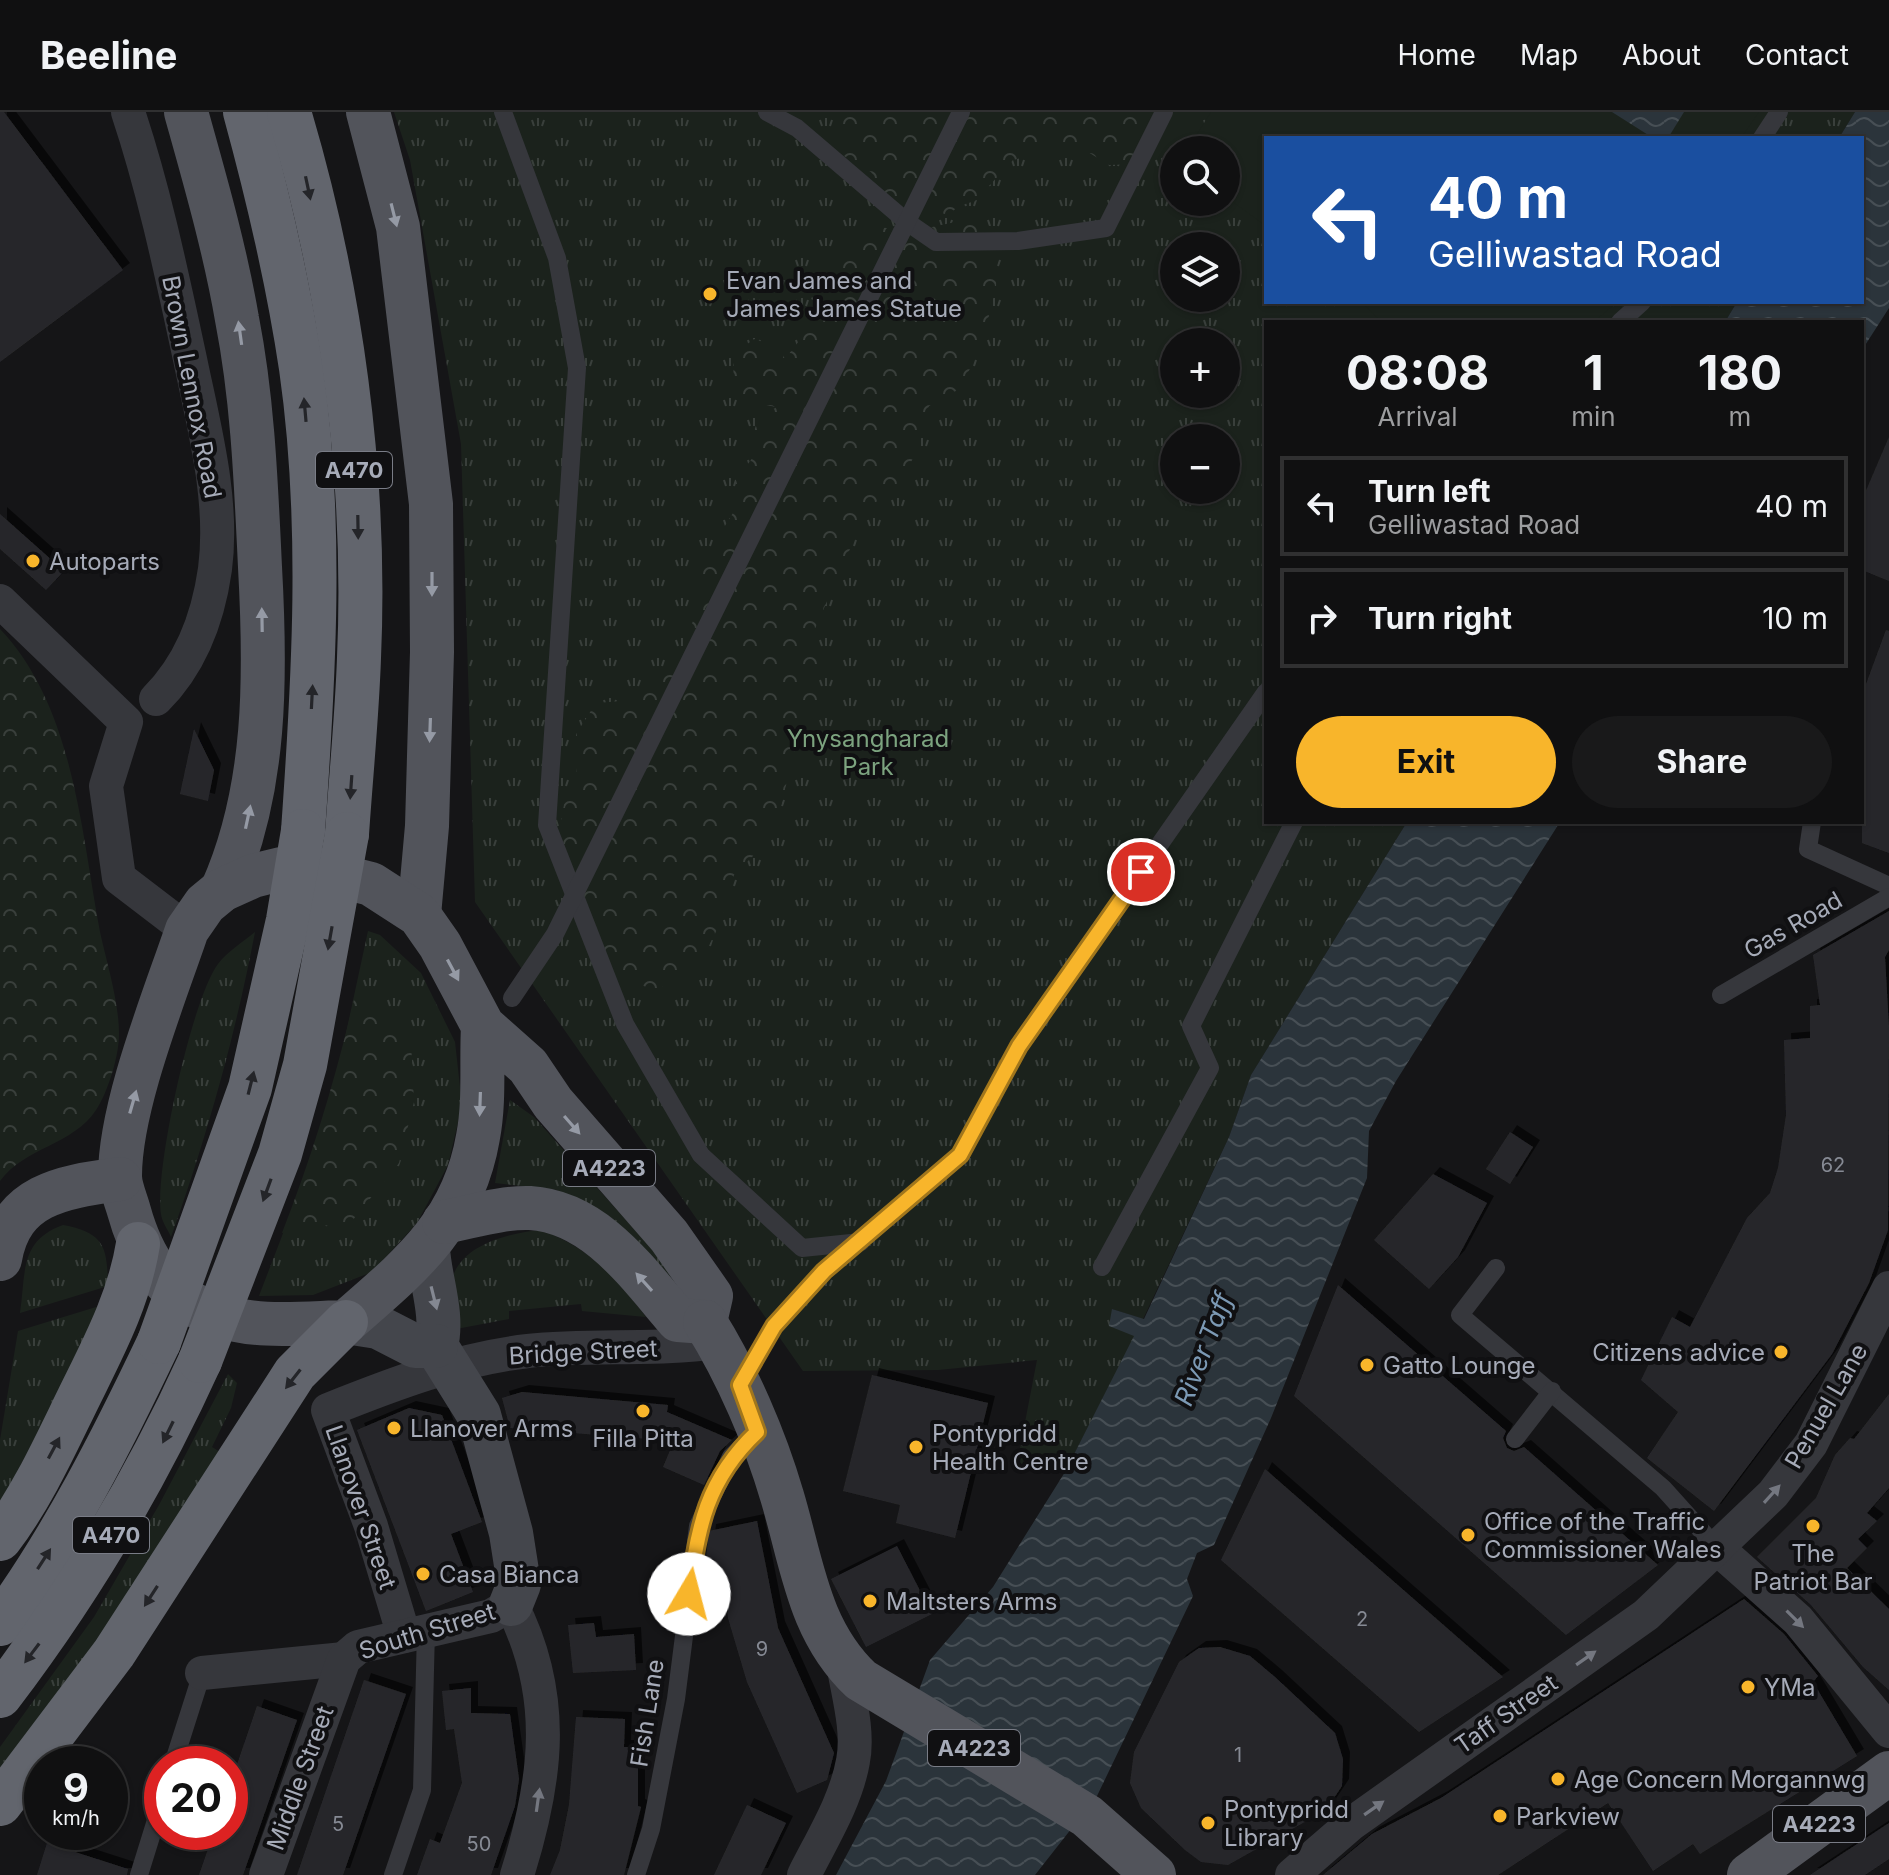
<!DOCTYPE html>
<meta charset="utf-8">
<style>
body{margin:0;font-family:Inter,sans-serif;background:#19191a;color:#f1f3f6;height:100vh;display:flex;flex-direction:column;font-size:30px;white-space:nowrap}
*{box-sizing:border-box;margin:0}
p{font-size:26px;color:#9c9d9f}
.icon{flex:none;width:44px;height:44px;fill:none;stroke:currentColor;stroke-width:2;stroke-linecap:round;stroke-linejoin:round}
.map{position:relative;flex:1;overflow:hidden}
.sheet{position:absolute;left:1264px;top:208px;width:600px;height:504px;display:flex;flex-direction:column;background:#101011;border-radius:0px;box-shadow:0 2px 6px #0004,0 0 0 2px #303031}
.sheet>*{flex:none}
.banner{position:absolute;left:1264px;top:24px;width:600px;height:168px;border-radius:0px;box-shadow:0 2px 6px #0004,0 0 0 2px #303031;background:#1a4fa0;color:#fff;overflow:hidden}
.controls{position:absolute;left:1160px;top:24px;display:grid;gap:16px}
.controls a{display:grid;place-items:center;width:80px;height:80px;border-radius:50%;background:#101011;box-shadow:0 2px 6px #0004,0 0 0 2px #303031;font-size:40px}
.speed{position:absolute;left:24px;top:1634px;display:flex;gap:16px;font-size:40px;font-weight:700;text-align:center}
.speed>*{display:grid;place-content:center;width:104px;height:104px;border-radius:50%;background:#101011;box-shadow:0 2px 6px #0004,0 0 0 2px #303031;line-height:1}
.speed small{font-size:20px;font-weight:400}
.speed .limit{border:12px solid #d22;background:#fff;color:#111}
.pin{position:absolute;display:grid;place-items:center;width:68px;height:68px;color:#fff;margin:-34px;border:4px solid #fff;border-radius:50%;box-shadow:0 2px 8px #0007}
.me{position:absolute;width:88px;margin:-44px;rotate:8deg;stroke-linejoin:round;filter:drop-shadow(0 0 6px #0008)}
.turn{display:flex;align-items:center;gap:28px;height:168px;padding:0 32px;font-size:36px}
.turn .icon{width:104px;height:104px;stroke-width:2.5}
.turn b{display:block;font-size:56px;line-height:68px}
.eta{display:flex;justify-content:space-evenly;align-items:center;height:136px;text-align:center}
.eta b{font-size:48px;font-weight:700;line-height:56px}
.action{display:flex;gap:16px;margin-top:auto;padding:16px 32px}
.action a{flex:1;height:92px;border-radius:48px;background:#f8b52b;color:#111;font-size:32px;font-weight:700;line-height:92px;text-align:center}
.action a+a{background:#19191a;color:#f1f3f6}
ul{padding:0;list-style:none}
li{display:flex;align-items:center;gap:24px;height:100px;margin:0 16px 12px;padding:0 16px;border:4px solid #303031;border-radius:0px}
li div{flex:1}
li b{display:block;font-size:30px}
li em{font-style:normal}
header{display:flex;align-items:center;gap:48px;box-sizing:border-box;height:112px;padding:0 40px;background:#101011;border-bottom:2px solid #303031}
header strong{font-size:38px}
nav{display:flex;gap:44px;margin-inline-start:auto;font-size:28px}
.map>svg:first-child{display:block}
.grass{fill:url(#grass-tufts);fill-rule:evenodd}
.forest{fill:url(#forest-crowns)}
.garden{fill:#1b221c}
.water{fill:url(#water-waves)}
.building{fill:#28282b;filter:url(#shadow)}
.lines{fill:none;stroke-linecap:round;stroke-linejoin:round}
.lane{stroke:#36373c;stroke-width:18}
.street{stroke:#36373c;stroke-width:34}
.secondary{stroke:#44464c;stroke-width:44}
.primary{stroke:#52545b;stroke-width:44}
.highway{stroke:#62656d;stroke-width:44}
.highway-bridge{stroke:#62656d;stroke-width:44}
.oneway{fill:#242529}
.oneway2{fill:#959aa5}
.oneway3{fill:#848892}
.oneway4{fill:#747780}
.route-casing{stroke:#a1761c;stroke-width:20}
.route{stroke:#f8b52b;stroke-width:14}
.poi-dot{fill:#f8b52b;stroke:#101012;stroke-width:3}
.labels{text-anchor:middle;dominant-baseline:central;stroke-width:8;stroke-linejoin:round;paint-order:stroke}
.number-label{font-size:20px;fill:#868a94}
.shield{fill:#101012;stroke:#797c86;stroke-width:2}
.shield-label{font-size:22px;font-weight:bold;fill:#a6abb8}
.poi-label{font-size:24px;fill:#a6abb8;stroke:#101012;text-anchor:start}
.street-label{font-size:24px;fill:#a6abb8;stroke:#101012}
.park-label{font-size:24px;fill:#7ca37f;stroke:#101012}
.water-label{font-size:26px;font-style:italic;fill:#7c99b4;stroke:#101012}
</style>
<header>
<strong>Beeline</strong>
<nav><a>Home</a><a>Map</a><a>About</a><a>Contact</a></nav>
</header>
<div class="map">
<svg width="1889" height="1763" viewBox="0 0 1889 1763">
<defs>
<pattern id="grass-tufts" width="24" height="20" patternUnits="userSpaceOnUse" patternTransform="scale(2)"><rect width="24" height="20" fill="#1b221c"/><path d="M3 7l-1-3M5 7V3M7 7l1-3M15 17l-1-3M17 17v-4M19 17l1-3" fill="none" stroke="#393f3b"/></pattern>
<pattern id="forest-crowns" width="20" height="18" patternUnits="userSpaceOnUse" patternTransform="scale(2)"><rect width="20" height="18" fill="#1b221c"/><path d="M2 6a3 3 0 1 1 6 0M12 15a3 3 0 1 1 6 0" fill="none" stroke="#393f3b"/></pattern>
<pattern id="water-waves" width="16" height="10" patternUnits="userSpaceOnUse" patternTransform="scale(2)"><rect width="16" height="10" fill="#2b343b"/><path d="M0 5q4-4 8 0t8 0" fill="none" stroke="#474f55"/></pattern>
<filter id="shadow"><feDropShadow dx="7" dy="-7" stdDeviation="0" flood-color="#0009"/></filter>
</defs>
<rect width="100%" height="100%" fill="#151517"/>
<g class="grass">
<path d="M394 0H1855L1839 26H1266V190H1737L1725 210H1266V710H1407L1251 963 1229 1025 1143 1207 1112 1197 1135 1224 1065 1360 1017 1352 1037 1248 938 1258 803 1259 475 790 461 332 410 48ZM1174 38H1226V90H1174ZM1174 134H1226V186H1174ZM1174 230H1226V282H1174ZM1174 326H1226V378H1174Z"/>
<path d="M368 819 380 823 421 861 455 930 462 993 448 1053 417 1111 372 1160 313 1183 259 1184 310 1051 337 963Z"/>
<path d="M255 820C235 925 207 1024 171 1125 168 1118 162 1110 161 1102 154 1060 192 886 218 852 227 840 243 830 255 820Z"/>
<path d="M510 988 534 1005 699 1190 557 1078 495 1071Z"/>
<path d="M63 1113C105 1121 107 1135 108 1174L20 1201C26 1161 19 1129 63 1113Z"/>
<path d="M541 1118C591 1137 614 1163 646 1205L582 1199 581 1192 509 1199V1207L456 1217C454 1204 449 1186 451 1173 456 1133 509 1121 541 1118Z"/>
<path d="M106 1192 0 1392V1328L18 1219Z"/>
<path d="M228 1262 237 1271 231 1296 212 1335 220 1340 134 1478 0 1665V1635L94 1505 159 1393Z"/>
</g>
<g class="forest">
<path d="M846 0H1164L1171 23 1160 41 1135 52 1109 53 1088 40 1063 36 1013 48 975 89 959 94 948 103 885 83 871 60 844 44 838 22Z"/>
<path d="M955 110 999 115 996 175 983 228 961 276 929 294 919 335 902 367 867 398 814 519 820 582 795 636 781 694 757 740 734 763 720 812 694 862 654 878 603 858 564 783 553 752 564 692 577 676 576 622 596 591 635 588 679 544 697 499 699 456 736 396V367L751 348 753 322 759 305 777 295 746 290 733 273 734 242 754 227 778 235 785 247 809 216V192L823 158 844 128 877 115 914 119Z"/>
<path d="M0 517C74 595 81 720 100 820 107 852 119 890 119 922 119 944 108 980 96 998 73 1033 25 1035 0 1069Z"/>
<path d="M356 879 411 929 414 990 399 1051 352 1109 282 1121C313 1042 337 962 356 879Z"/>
</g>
<g class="garden">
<path d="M1211 0H1759L1741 26H1266V114L1226 85V38H1187Z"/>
<path d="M1361 190H1617L1594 210H1382Z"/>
</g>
<g class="water">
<path d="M1612 0H1684L1668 26H1653Z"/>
<path d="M1855 0H1889V196L1862 238V210H1725L1737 190H1862V26H1839Z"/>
<path d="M1407 710H1560L1396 969 1369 1019 1367 1066 1271 1306 1214 1433 1197 1441 1187 1467 1193 1484 1097 1684 1035 1763H836L886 1669 930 1548 993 1475 1065 1360 1134 1224 1109 1214 1112 1197 1144 1207 1229 1025 1251 963Z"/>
</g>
<g class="building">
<path d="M0 0H4L123 158 0 250Z"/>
<path d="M1889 325V469L1862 458V388Z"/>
<path d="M0 402 64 459 46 478 0 437Z"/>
<path d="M1886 518 1889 519V741L1862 731V583Z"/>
<path d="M194 617 214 658 208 689 180 682Z"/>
<path d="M1889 799V838L1885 845 1889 916 1888 1118 1869 1171 1832 1242 1714 1399 1647 1346 1678 1300 1641 1268 1672 1205 1690 1215 1747 1106 1770 1081 1778 1056 1786 1003 1784 928 1810 926V894L1820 893 1813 843Z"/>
<path d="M1510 1020 1533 1035 1510 1072 1486 1057Z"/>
<path d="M1433 1062 1487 1091 1458 1145 1429 1177 1374 1128Z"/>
<path d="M1338 1173 1506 1319 1503 1326 1507 1336 1514 1339 1524 1335 1658 1453 1566 1523 1294 1284Z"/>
<path d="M872 1263 988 1291 955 1426 896 1411 900 1393 843 1379Z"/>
<path d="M522 1280 668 1293 667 1300 732 1328 720 1339 704 1373 663 1355 674 1329 510 1316 502 1286Z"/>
<path d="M1889 1282V1376L1867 1401 1877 1409 1858 1427 1867 1436 1847 1456 1889 1497V1578L1863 1555 1811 1493 1757 1445 1816 1386 1835 1343 1850 1326 1854 1327Z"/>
<path d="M409 1296 442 1303 482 1410 451 1422 473 1480 426 1499 357 1318Z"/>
<path d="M1265 1357 1503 1565 1419 1620 1221 1448Z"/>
<path d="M757 1409 778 1516 834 1641 827 1668 797 1681 747 1570 728 1506 723 1461 704 1465 709 1419Z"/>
<path d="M897 1434 932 1502 866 1535 831 1467Z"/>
<path d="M1744 1487 1784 1522 1818 1564 1813 1570 1857 1644 1700 1742 1693 1732 1653 1759 1608 1691 1498 1763H1323L1372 1722 1441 1686Z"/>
<path d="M594 1511 596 1525 634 1522 636 1558 573 1561 568 1513Z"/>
<path d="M1220 1535 1250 1544 1275 1565 1335 1621 1343 1647 1342 1674 1326 1698 1228 1753 1201 1750 1185 1738 1141 1696 1130 1671 1134 1640 1179 1550 1199 1536Z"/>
<path d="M364 1568 406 1582 343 1763H297Z"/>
<path d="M471 1576V1601L510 1602 519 1667 515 1694 491 1763H417L430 1727 440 1731 462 1671 454 1617 446 1618 442 1579Z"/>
<path d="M257 1594 297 1608 243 1763H199L214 1720H230V1673Z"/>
<path d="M576 1605 625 1607 624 1635H638V1694L641 1695 624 1763H550L560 1738 569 1693Z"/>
<path d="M747 1693 786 1711 761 1763H714Z"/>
<path d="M1889 1711V1747L1865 1763H1810Z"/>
<path d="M47 1731 128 1757 127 1763H37Z"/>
</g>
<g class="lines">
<g class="lane">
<path d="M503 0 557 146 577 256 547 713 625 912 701 1043 802 1136 861 1130"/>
<path d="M767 0 797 16 907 110 936 130 1018 129 1106 116 1164 0"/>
<path d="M1762 26 1779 0"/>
<path d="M1620 210 1642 190"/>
<path d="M1812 710 1808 737 1889 774"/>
<path d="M1721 883 1889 785"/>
<path d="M512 886 555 822 961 0"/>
<path d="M1102 1155 1210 956 1191 914 1294 710"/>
<path d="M1496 1156 1460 1203 1663 1376 1717 1436"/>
<path d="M741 1270 774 1214 824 1159 960 1043 1019 934 1266 580"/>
<path d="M1515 1327 1552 1279"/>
<path d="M173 1652 202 1561"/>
<path d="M139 1763 162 1689"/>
<path d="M393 1763 422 1678 426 1518"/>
<path d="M636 1763 651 1717 676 1587 698 1414 731 1345 757 1320"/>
</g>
<g class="street">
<path d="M128 0C155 81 172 164 190 247 204 315 224 388 215 457 208 507 191 552 156 587"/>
<path d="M0 489 126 610 106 674 119 766 187 818"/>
<path d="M1717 1436 1798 1508 1889 1619"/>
<path d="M404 1524 371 1414 328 1298C393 1272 458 1247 528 1239 591 1232 655 1239 718 1230"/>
<path d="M202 1561 344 1547"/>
<path d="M266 1763 344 1547 358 1535 491 1504 511 1492C558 1584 547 1668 517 1763"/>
<path d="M804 1763C822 1727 846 1689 853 1649 859 1619 848 1582 843 1551"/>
<path d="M1292 1763 1351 1712 1646 1503 1773 1382 1811 1332 1889 1176"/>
</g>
<g class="secondary">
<path d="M428 1137C430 1169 444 1202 436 1234L479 1303 511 1421 519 1472 511 1492"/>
<path d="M346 1210 378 1215 415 1234H436"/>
</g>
<g class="primary">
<path d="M186 0C205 68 225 137 237 207 253 289 256 372 260 455 266 563 267 677 222 778"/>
<path d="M368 0 398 115 431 392 432 540 427 714 419 803"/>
<path d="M483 914C481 950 485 989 478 1025 463 1113 409 1155 346 1210 303 1211 255 1217 214 1202 166 1185 142 1146 129 1099 126 1088 120 1075 120 1064 120 994 164 886 187 818L205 792 222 778 253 764 281 757 324 760 371 772 419 803 440 833 483 914 528 954 553 991 669 1124 711 1184 705 1210"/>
<path d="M444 1110C471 1105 502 1095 530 1096 596 1100 638 1162 678 1208L705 1210"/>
<path d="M0 1147C11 1081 64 1075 120 1067"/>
<path d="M705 1210C737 1261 765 1326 782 1384 802 1450 808 1518 861 1568L1087 1704 1154 1763"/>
<path d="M1749 1763 1889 1661"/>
</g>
<g class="highway">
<path d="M245 0C268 84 288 169 301 256 323 409 314 565 303 719"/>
<path d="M289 0C341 174 367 364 359 546 357 604 351 663 347 722"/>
<path d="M0 1427C32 1385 55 1334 78 1287 103 1236 129 1188 138 1132"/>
<path d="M0 1512C64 1424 113 1327 159 1230"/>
<path d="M0 1584C80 1479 146 1368 200 1249"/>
<path d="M0 1692 114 1541 295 1261 346 1210"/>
</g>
<g class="highway-bridge">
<path d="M159 1230 250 976 288 808 303 719"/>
<path d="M200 1249 280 1042 305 953 347 722"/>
</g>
</g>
<defs><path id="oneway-solid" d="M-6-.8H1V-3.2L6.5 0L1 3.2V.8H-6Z" transform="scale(2)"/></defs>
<g class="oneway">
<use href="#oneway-solid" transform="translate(308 76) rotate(78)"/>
<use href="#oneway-solid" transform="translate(305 298) rotate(-95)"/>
<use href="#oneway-solid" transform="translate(358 415) rotate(89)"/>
<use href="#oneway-solid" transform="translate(312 585) rotate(-87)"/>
<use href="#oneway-solid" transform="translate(351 675) rotate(94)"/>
<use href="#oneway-solid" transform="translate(330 826) rotate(100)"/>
<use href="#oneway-solid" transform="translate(251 971) rotate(-76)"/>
<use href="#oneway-solid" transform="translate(267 1078) rotate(110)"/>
<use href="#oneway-solid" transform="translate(293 1267) rotate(128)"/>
<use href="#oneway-solid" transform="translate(168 1320) rotate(116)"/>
<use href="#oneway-solid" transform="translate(54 1336) rotate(-62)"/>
<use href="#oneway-solid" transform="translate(44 1447) rotate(-57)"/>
<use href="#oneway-solid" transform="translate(151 1484) rotate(123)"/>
<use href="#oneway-solid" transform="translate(32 1541) rotate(127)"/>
</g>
<g class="oneway2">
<use href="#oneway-solid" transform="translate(394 103) rotate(76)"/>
<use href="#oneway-solid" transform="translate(240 221) rotate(-98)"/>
<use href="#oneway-solid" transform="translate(432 472) rotate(90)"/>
<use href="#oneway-solid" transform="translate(262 508) rotate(-91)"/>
<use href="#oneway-solid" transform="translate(430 618) rotate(92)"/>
<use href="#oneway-solid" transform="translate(248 705) rotate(-78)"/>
<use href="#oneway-solid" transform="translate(453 858) rotate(62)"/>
<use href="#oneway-solid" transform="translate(133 990) rotate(-74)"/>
<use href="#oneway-solid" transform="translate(480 992) rotate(92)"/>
<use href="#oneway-solid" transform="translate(572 1013) rotate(49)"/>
<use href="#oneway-solid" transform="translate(644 1170) rotate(-132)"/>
</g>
<use class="oneway3" href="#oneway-solid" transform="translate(434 1186) rotate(76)"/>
<g class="oneway4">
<use href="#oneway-solid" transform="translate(1772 1382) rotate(-48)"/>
<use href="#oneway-solid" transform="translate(1795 1507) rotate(45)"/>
<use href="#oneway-solid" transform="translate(1586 1546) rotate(-35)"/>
<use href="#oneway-solid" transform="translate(538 1688) rotate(-82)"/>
<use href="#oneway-solid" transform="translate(1374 1696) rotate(-35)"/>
</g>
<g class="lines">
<g class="route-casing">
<path id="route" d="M689 1482C697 1416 707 1367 757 1320L740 1273 774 1214 824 1159 960 1043 1019 934 1141 760"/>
</g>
<use href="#route" class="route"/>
</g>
<g class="poi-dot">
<circle cx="710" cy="182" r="8"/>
<circle cx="33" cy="449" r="8"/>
<circle cx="1781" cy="1240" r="8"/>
<circle cx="1367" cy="1253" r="8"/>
<circle cx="643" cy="1299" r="8"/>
<circle cx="394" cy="1316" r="8"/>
<circle cx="916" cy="1335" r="8"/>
<circle cx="1813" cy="1414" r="8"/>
<circle cx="1468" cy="1423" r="8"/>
<circle cx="423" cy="1462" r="8"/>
<circle cx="870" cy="1489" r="8"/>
<circle cx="1748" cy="1575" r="8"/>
<circle cx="1558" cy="1667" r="8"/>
<circle cx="1500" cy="1704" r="8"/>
<circle cx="1208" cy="1711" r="8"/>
</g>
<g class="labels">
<g class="number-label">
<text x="1833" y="1053">62</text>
<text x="1362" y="1507">2</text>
<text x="762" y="1537">9</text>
<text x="1238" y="1643">1</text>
<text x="338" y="1712">5</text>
<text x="479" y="1732">50</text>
</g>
<g class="shield">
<rect x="316" y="340" width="76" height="36" rx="6"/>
<rect x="563" y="1038" width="92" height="36" rx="6"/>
<rect x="73" y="1405" width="76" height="36" rx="6"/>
<rect x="928" y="1618" width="92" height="36" rx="6"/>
<rect x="1773" y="1694" width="92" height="36" rx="6"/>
</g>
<g class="shield-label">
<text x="354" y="358">A470</text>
<text x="609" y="1056">A4223</text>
<text x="111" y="1423">A470</text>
<text x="974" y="1636">A4223</text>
<text x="1819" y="1712">A4223</text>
</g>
<g class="poi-label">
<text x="726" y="168">Evan James and<tspan x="726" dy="28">James James Statue</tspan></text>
<text x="49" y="449">Autoparts</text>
<text x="1765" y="1240" text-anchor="end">Citizens advice</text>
<text x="1383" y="1253">Gatto Lounge</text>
<text x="410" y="1316">Llanover Arms</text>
<text x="932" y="1321">Pontypridd<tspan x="932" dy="28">Health Centre</tspan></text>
<text x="643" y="1326" text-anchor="middle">Filla Pitta</text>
<text x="1484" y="1409">Office of the Traffic<tspan x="1484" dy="28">Commissioner Wales</tspan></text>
<text x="1813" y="1441" text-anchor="middle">The<tspan x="1813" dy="28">Patriot Bar</tspan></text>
<text x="439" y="1462">Casa Bianca</text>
<text x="886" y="1489">Maltsters Arms</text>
<text x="1764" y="1575">YMa</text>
<text x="1574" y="1667">Age Concern Morgannwg</text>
<text x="1224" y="1697">Pontypridd<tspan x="1224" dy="28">Library</tspan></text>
<text x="1516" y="1704">Parkview</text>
</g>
<g class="street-label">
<text transform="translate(192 275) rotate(79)">Brown Lennox Road</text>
<text transform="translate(1793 813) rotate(-30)">Gas Road</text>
<text transform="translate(583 1240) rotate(-3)">Bridge Street</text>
<text transform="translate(1826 1294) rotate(-60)">Penuel Lane</text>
<text transform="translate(361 1395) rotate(71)">Llanover Street</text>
<text transform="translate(427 1519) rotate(-17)">South Street</text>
<text transform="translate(647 1601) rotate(-81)">Fish Lane</text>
<text transform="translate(1506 1602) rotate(-35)">Taff Street</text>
<text transform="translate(300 1666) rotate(-70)">Middle Street</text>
</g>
<g class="park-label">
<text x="868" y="626">Ynysangharad<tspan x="868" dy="28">Park</tspan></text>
</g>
<g class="water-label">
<text transform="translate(1203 1237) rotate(-69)">River Taff</text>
</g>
</g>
</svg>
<div class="controls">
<a><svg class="icon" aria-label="search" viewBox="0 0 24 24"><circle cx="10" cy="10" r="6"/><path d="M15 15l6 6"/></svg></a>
<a><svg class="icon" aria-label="layers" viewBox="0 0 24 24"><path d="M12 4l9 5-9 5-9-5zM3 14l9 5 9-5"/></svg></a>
<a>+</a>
<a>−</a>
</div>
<div class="speed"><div>9<small>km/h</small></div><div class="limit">20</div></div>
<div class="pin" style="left:1141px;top:760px;background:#d93025"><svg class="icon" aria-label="arrive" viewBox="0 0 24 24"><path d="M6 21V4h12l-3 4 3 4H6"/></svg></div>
<svg class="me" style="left:689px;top:1482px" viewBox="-20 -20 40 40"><circle r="19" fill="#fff"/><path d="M0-13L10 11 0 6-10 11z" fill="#f8b52b"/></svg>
<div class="banner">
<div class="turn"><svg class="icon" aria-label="left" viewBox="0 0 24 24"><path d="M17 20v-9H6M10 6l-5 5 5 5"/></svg><div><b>40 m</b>Gelliwastad Road</div></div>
</div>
<section class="sheet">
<div class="eta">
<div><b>08:08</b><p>Arrival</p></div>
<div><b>1</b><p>min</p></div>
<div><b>180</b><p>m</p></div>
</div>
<ul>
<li><svg class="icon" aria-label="left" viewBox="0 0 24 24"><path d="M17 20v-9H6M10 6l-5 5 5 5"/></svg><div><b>Turn left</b><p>Gelliwastad Road</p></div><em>40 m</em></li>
<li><svg class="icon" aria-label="right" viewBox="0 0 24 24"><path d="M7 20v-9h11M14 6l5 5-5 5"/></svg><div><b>Turn right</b></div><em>10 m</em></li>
</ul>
<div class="action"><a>Exit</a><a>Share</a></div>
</section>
</div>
